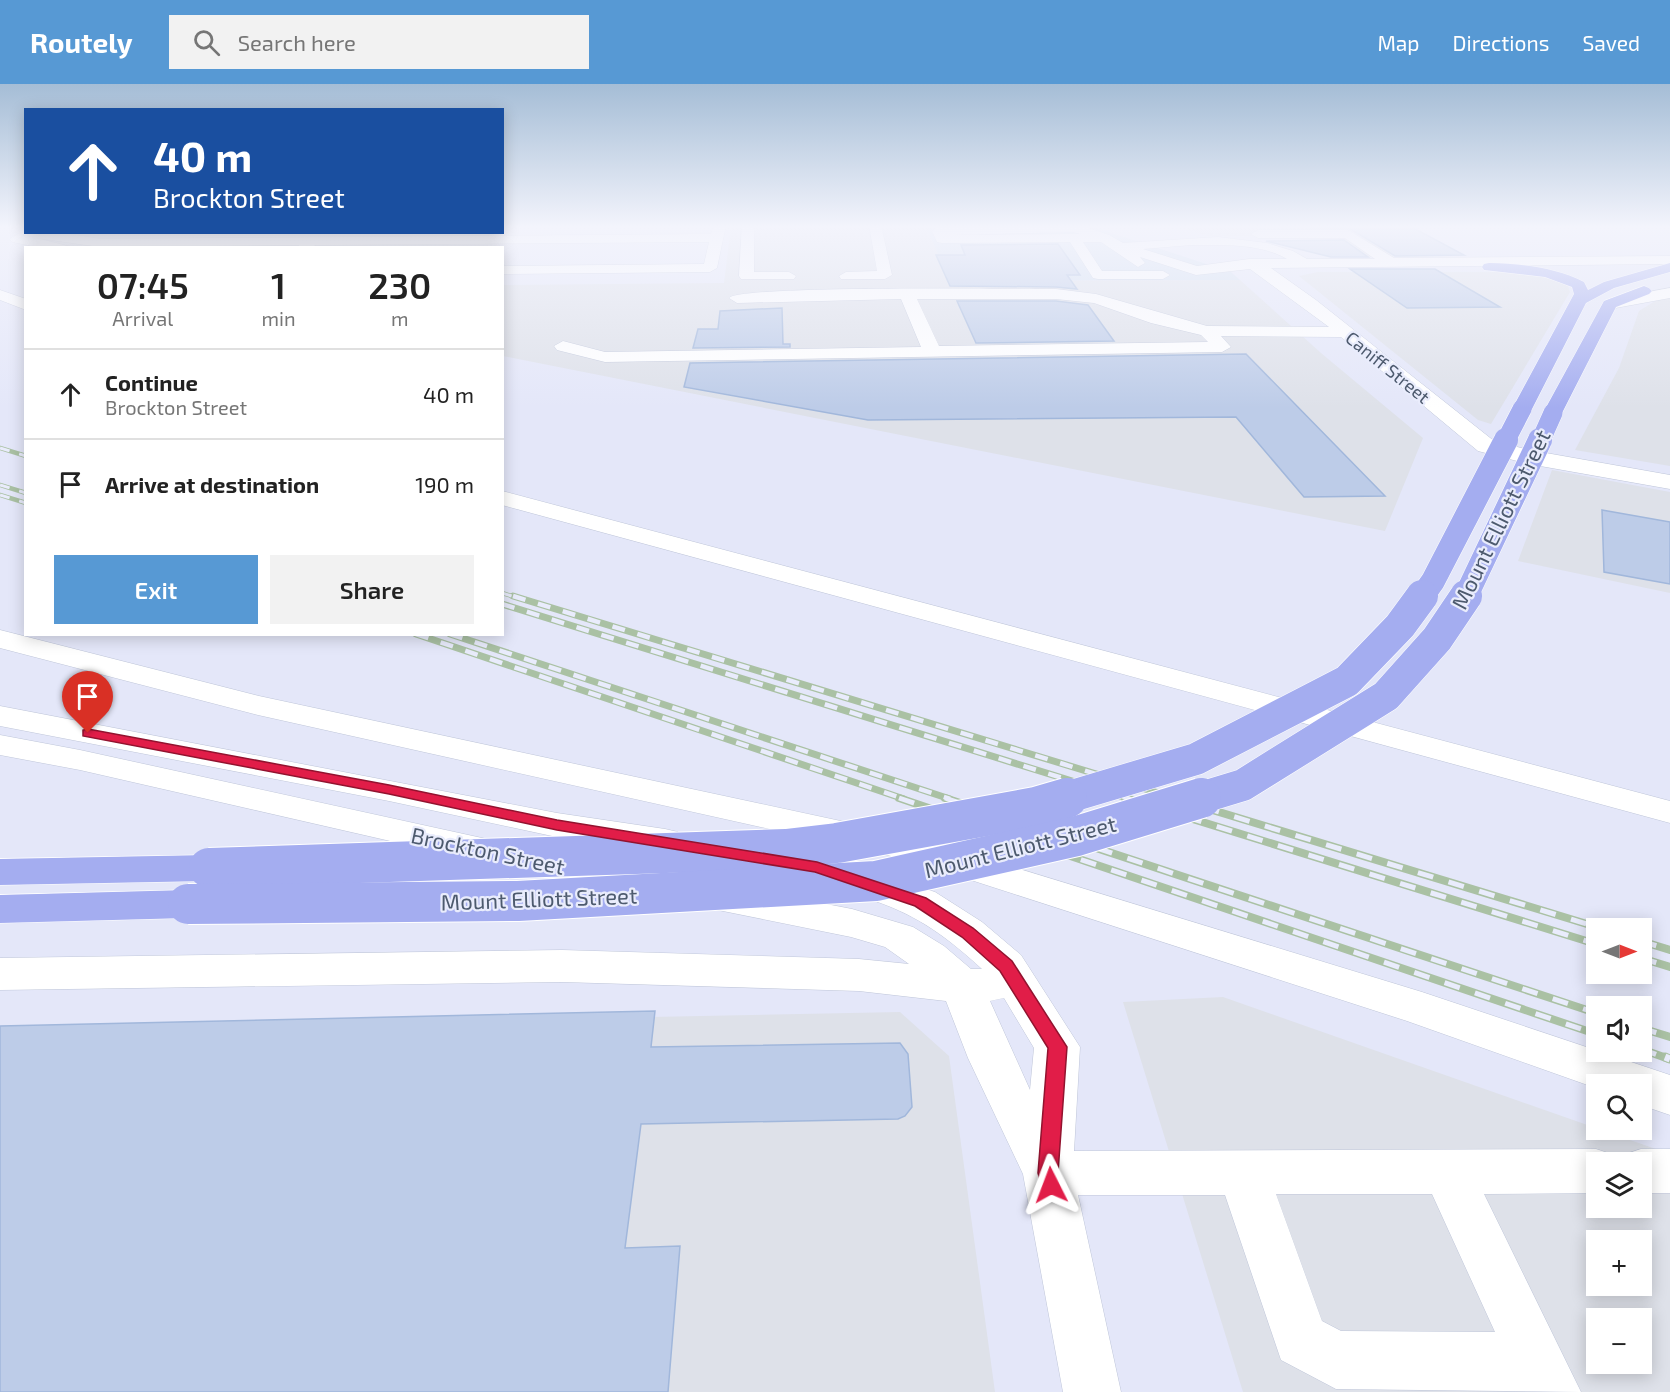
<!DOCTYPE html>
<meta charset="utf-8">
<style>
body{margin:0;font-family:"Exo 2",sans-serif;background:#f2f2f2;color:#222;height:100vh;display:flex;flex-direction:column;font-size:22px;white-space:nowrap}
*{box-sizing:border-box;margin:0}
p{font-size:20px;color:#767676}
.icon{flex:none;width:33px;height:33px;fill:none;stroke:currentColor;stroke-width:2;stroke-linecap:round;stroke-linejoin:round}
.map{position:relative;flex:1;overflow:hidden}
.sheet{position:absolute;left:24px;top:162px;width:480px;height:390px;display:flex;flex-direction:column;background:#fff;border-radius:0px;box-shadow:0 3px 15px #0003}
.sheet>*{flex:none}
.hud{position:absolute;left:24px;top:24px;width:480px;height:126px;border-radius:0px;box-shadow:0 3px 15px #0003;background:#1a4fa0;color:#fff;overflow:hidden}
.needle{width:39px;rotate:90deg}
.controls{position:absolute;left:1586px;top:834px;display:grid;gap:12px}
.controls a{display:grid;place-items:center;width:66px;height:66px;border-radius:0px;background:#fff;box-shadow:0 3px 15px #0003;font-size:30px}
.pin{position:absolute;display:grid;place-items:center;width:51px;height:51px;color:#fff;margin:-62px -26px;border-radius:50% 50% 50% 0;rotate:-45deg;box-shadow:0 0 6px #0007}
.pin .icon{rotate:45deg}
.me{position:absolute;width:66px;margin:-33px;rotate:357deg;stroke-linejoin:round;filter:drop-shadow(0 0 4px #0008)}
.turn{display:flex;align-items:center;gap:21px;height:126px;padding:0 30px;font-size:27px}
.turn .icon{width:78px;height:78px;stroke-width:2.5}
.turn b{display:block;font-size:42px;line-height:51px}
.eta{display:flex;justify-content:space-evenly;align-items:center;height:102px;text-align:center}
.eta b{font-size:36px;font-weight:600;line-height:42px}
.primary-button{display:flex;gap:12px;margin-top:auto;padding:12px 30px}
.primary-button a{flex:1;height:69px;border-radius:0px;background:#5799d4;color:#fff;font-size:24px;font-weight:600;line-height:69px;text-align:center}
.primary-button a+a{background:#f2f2f2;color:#222}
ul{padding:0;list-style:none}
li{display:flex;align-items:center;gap:18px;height:90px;padding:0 30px;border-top:2px solid #e0e0e0}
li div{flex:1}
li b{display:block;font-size:22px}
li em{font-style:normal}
header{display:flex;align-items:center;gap:36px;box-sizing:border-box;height:84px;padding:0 30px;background:#5799d4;color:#fff}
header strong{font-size:28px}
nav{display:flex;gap:33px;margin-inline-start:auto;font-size:21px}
.search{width:420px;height:54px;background:#f2f2f2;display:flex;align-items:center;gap:15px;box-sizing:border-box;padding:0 21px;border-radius:0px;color:#767676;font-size:22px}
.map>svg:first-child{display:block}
.commercial{fill:#d1dff0}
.industrial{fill:#dee1e9;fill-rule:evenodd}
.building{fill:#bdcce8;stroke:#a1b7db;stroke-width:1.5}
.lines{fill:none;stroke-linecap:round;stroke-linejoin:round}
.minor-casing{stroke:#bfc6d9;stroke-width:1}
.major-casing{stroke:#fff;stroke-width:1}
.minor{fill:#fff;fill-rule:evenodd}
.major{fill:#a4adf0;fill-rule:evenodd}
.rail-far3-casing{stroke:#aac1a4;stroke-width:4.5}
.rail-far2-casing{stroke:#aac1a4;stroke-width:7}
.rail-far1-casing{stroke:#aac1a4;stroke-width:8}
.rail-casing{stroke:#aac1a4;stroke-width:9}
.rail-far3{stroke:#e9ecfc;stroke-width:3;stroke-dasharray:10;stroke-linecap:butt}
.rail-far2{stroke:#e9ecfc;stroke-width:4.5;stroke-dasharray:13;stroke-linecap:butt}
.rail-far1{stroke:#e9ecfc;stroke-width:5;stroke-dasharray:16;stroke-linecap:butt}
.rail{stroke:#e9ecfc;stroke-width:7;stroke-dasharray:21;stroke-linecap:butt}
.major-bridge-far3-casing{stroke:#fff;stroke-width:20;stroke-linecap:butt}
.major-bridge-far2-casing{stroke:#fff;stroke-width:25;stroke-linecap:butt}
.major-bridge-far1-casing{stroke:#fff;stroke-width:33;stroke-linecap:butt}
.major-bridge-casing{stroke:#fff;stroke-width:42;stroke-linecap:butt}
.major-bridge-far3{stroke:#a4adf0;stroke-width:19}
.major-bridge-far2{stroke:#a4adf0;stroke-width:24}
.major-bridge-far1{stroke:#a4adf0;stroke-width:32}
.major-bridge{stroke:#a4adf0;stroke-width:40}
.route{fill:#e11d48;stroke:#92132f;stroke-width:1.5}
.labels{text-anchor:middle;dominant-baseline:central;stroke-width:4.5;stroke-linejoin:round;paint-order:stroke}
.far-street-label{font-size:18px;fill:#4d5a6e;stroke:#e9ecfc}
.street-label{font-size:22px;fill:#4d5a6e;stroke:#e9ecfc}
</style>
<header>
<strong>Routely</strong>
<div class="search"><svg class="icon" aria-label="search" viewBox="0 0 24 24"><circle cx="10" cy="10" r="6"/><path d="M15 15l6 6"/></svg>Search here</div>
<nav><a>Map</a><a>Directions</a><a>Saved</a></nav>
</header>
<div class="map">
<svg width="1670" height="1308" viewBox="0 0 1670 1308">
<rect width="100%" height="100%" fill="#e4e7f9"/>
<path class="commercial" d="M926 141H1087L1231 188 1240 196 948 197Z"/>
<g class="industrial">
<path d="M926 141 949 197 1240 196 1321 269 1423 354 1385 447 503 272 502 201 724 199 731 142Z"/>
<path d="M1174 141H1409L1466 172 1367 173 1331 151 1208 152Z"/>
<path d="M1318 188H1501L1532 190 1560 198 1568 202 1570 208 1491 340 1478 336 1299 192Z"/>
<path d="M1670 213V382L1575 366 1619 284 1639 227 1660 214Z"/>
<path d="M1552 386 1670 408V509L1518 477Z"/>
<path d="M1223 913 1670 1070V1308H1243L1123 918ZM1596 1078H1641V1124H1596ZM1596 1156H1641V1202H1596ZM1596 1234H1641V1280H1596Z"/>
<path d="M900 928 949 972 995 1308H0V946Z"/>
</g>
<g class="building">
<path d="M1320 141H1408L1464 171 1395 172 1349 144H1311Z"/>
<path d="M1344 156 1368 173H1331L1266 157Z"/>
<path d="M1058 160 1080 191H1067L1077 205 1056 203 950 202 936 171H965L961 161Z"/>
<path d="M1350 185H1435L1500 223 1407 224Z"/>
<path d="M957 217H1056L1088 221 1114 257 976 259Z"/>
<path d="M782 224 783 260H790V263L693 264 698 245H718L720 227Z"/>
<path d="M1246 270 1385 412 1304 413 1236 333 868 336 684 303 690 279Z"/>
<path d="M1602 426 1670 438V500L1604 488Z"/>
<path d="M655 927 651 963 900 959 908 970 912 1023 905 1032 898 1035 641 1040 625 1164 680 1162 668 1308H0V942Z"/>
</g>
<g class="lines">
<g class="minor-casing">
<g id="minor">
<path d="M714 141H726L717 184 710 188 502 190V182L704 180 709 158 315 161 313 164H297L299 161 100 163 37 154 75 164H42L12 158 10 155C26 140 79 152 100 155L711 150Z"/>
<path d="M742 141H754V188H789L796 192 794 195H741L739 192Z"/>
<path d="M869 141H881L892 191 885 195H841L839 192 846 188 877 187Z"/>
<path d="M1079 141 1109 151 1123 159 1218 153 1267 159 1293 167 1307 175H1375L1345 154H1258L1251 150 1258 146H1348L1394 174 1670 172V180L1271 184 1316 216 1494 357 1529 366 1670 391V405L1529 380 1478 367 1341 253 1221 252 1231 263 1222 268 605 278 557 266 554 262 563 257 605 268 921 263 901 215 737 219 729 214C740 201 1019 205 1056 205L1096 210 1207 242 1329 243 1250 185 1196 191 1140 173 1145 179 1138 183 1101 158H1083L1102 187H1163L1170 191 1163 195H1098L1093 194 1070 158 942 159 937 158 932 147 939 143ZM1073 148 1081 150 947 151ZM1192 161C1222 161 1260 159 1287 175H1249L1197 182 1143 165ZM917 215H1056L1094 219 1151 239 1201 251 1208 258 939 262Z"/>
<path d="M1670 204V214L1610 225 1602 220 1610 215Z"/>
<path d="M0 206 26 215V226L0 216Z"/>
<path d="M502 407 1670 717V739L502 421Z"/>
<path d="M0 546 259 612 915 753 1422 908 1670 991V1031L1641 1021V1000H1596V1004L1407 937 909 776 258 631 0 564Z"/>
<path d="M0 622 557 729 665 745 678 748 684 757 678 766 665 769 557 753 389 717 0 642Z"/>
<path d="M0 651 80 666 482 754 495 757 501 766 495 775 482 778 80 686 0 671Z"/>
<path d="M859 784 935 808 982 838 1021 871 1080 963 1074 1067 1596 1065 1614 1071 1617 1078H1596V1109L1484 1110 1581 1308 1336 1305 1281 1276 1225 1111H1078L1121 1308H1063L1023 1090 968 974 946 917 859 907 562 898 0 906V874L562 866 859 875 909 880 885 863 851 853 713 825 707 815 713 805 727 801 852 825 913 843 944 862 971 885H982C948 854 919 832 875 817 861 812 848 810 840 797L845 788ZM1004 914 1034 964 1030 1006 990 917ZM1276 1110H1432L1495 1248 1341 1247 1322 1237Z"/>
<path d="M1641 1065H1670V1109H1641V1078H1620L1623 1071Z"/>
</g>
</g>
<g class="major-casing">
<g id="major">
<path d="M1489 179C1522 180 1554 183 1584 198L1588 206 1604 198 1670 179V188L1614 204 1586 219 1532 325 1529 329H1515L1512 325 1574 210 1572 203 1545 193 1484 186 1482 183 1484 180Z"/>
<path d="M1644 202 1649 204 1652 207 1649 210 1616 223 1560 333H1546L1543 329 1604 217Z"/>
<path d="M209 771 222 775 228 784 222 793 209 797 0 801V775Z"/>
<path d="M188 806 202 810 208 820 202 830 188 834 0 839V811Z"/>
</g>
</g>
<use href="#minor" class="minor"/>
<use href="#major" class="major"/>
<g class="rail-far3-casing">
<g id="rail-far3">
<path d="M0 364 26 372"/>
<path d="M0 401 26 409"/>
<path d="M0 411 26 419"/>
<path d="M502 509 518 514"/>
</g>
</g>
<g class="rail-far2-casing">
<g id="rail-far2">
<path d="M513 512 1178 715"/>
<path d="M502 520 1130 715"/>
<path d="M416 550 904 715"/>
<path d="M450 550 950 715"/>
</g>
</g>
<g class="rail-far1-casing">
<g id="rail-far1">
<path d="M899 714 1596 950"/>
<path d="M945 714 1596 929"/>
<path d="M1125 714 1596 860"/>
<path d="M1173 714 1600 844"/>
<path d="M1641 857 1670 866"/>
<path d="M1641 874 1670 883"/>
<path d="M1641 944 1670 953"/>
<path d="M1641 965 1669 975"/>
</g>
</g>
<g class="rail-casing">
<path id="rail" d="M1665 973 1670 975"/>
</g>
<use href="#rail-far3" class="rail-far3"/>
<use href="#rail-far2" class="rail-far2"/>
<use href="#rail-far1" class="rail-far1"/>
<use href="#rail" class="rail"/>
<g class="major-bridge-far3-casing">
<g id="major-bridge-far3">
<path d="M1505 358 1522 325"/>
<path d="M1540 358 1553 329"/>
</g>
</g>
<g class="major-bridge-far2-casing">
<g id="major-bridge-far2">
<path d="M1421 514 1433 497 1506 356"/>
<path d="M1465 514 1540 356"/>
</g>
</g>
<g class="major-bridge-far1-casing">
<g id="major-bridge-far1">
<path d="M1062 715 1196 675 1347 597 1400 542 1422 512"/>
<path d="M1197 715 1243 701 1386 612 1437 555 1466 512"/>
</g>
</g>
<g class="major-bridge-casing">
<g id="major-bridge">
<path d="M209 784 786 765 837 759 1036 723 1067 714"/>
<path d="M188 820 518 817 876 797 1077 752 1201 714"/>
</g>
</g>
<use href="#major-bridge-far3" class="major-bridge-far3"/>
<use href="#major-bridge-far2" class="major-bridge-far2"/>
<use href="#major-bridge-far1" class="major-bridge-far1"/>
<use href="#major-bridge" class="major-bridge"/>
</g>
<linearGradient id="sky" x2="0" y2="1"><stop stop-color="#a5bdd6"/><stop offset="0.44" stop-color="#f3f4fc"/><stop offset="1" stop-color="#f3f4fc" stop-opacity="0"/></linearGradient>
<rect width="1670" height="324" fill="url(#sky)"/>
<path class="route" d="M88 645 389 701 557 736 817 778 926 814 973 844 1012 877 1067 963 1058 1089 1061 1101 1058 1107 1051 1110 1043 1107 1038 1089 1048 964 1000 887 962 853 915 822 815 788 557 746 389 710 83 652V646Z"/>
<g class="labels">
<g class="far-street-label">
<text transform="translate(1388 283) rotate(39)">Caniff Street</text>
</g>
<g class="street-label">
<text transform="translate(1500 435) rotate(-64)">Mount Elliott Street</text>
<text transform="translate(1020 762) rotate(-14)">Mount Elliott Street</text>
<text transform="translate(488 766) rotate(12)">Brockton Street</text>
<text transform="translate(539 814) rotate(-2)">Mount Elliott Street</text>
</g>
</g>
</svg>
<div class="controls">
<a><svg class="needle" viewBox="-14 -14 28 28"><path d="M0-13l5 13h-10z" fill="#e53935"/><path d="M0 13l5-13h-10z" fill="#767676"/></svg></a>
<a><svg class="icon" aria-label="sound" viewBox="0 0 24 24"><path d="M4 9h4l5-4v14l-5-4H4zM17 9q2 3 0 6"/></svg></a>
<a><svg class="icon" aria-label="search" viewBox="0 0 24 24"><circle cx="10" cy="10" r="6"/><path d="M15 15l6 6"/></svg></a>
<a><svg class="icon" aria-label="layers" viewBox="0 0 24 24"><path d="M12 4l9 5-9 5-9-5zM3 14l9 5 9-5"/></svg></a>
<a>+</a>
<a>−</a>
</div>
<div class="pin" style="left:88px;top:649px;background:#d93025"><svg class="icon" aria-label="arrive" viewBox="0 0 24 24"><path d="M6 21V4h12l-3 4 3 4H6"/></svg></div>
<svg class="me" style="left:1051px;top:1101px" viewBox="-20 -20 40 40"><path d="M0-17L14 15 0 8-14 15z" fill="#e11d48" stroke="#fff" stroke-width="4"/></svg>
<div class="hud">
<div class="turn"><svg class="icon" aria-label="ahead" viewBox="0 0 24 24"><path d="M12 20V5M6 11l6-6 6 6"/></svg><div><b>40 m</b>Brockton Street</div></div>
</div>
<section class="sheet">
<div class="eta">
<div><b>07:45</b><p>Arrival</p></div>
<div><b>1</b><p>min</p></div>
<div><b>230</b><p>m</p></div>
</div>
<ul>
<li><svg class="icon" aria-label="ahead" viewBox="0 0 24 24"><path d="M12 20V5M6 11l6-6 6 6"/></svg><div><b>Continue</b><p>Brockton Street</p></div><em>40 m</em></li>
<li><svg class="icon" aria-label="arrive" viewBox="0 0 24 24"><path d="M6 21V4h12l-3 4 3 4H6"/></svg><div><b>Arrive at destination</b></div><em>190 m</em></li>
</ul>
<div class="primary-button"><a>Exit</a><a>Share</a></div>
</section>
</div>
